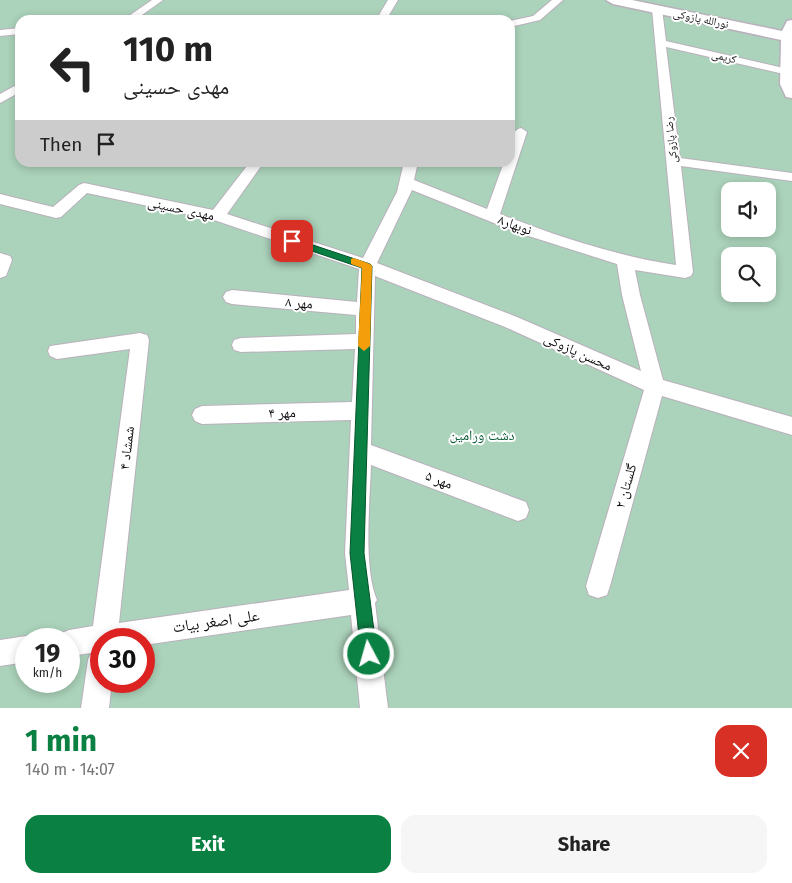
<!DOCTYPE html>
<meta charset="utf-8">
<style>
body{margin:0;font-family:"Fira Sans","Noto Naskh Arabic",sans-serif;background:#f6f6f6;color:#222;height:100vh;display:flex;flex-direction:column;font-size:19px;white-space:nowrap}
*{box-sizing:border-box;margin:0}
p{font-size:16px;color:#767676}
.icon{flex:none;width:28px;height:28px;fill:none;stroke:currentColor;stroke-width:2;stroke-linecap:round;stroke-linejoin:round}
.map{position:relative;height:708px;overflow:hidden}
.drawer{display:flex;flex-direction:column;background:#fff;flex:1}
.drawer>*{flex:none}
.banner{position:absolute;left:15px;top:15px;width:500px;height:152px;border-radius:15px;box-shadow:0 2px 8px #0003;background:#fff;color:#222;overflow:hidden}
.buttons{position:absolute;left:721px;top:182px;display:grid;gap:10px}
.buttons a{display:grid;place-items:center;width:55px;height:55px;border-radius:10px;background:#fff;box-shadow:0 2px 8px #0003;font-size:25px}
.speed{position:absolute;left:15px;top:628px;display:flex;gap:10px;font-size:25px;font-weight:700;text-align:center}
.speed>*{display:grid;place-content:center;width:65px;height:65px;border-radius:50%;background:#fff;box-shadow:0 2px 8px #0003;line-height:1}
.speed small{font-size:12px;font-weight:400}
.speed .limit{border:8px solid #d22;background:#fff;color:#111}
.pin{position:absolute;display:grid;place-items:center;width:42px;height:42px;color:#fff;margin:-21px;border-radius:10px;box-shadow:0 2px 8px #0006}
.me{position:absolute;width:55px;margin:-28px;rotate:354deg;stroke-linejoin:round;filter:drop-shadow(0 0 4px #0008)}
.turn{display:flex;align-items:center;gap:18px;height:105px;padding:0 25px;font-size:22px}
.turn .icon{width:65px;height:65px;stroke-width:2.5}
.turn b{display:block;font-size:35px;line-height:42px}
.then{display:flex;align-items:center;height:48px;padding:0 25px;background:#0003;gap:10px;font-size:19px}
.round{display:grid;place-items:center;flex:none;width:52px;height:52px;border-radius:15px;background:#f6f6f6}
.headline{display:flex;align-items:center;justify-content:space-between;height:85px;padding:0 25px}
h1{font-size:30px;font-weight:700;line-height:38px;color:#0b8043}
.cta{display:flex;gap:10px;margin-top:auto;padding:10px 25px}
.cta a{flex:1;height:58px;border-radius:15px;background:#0b8043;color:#fff;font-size:20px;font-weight:700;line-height:58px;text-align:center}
.cta a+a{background:#f6f6f6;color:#222}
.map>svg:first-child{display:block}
.green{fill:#abd2ba;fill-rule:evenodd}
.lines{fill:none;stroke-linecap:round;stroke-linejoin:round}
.street-casing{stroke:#b9b0bc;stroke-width:2}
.secondary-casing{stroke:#b9b0bc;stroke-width:3}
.street{fill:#fff;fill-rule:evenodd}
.secondary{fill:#fff;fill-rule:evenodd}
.route{fill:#0b8043;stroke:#07532c}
.slow{fill:#f59e0b}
.labels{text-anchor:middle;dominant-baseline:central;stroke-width:4;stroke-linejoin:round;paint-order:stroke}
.far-street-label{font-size:11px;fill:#0f0c10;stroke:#fff}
.street-label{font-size:14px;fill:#0f0c10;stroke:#fff}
.park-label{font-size:14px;fill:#11603d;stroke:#fff}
.near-street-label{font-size:16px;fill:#0f0c10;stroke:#fff}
</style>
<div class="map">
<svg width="792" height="708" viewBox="0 0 792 708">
<rect width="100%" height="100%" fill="#fbf2ff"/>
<path class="green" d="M0 0H792V708H0ZM20 20H510V162H20ZM730 191H768V229H730ZM730 256H768V294H730ZM26 639H69V681H26ZM101 639H144V681H101Z"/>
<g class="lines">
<g class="street-casing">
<g id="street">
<path d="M152 0H163L135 20H123Z"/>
<path d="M388 0H398L386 20H376Z"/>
<path d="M552 0H563L540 20 510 27V21L533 16Z"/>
<path d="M657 6 662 9 666 41 792 70V74L788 75 666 47 680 158 792 173V181L681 166 693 272 691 276 685 278 635 270 640 295 663 380 792 417V435L662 396 610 586 607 595 598 598 589 595 586 586 644 390 505 327 375 276 371 445 526 502 529 510 526 518 518 521 371 465C370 501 363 568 377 600L375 603 388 708H360L351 615 144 645V639H101V681H112L109 708H81L88 660 91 653 69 656V639H58L60 634 69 630 93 626 130 349 57 359 50 356 48 351 50 346 140 333 147 335 149 340 119 623 349 590 345 553 351 420 202 424 195 421 192 415 195 409 202 406 352 402 355 349 241 352 234 350 232 345 234 340 241 338 356 334V315L232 304 226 302 223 297 226 292 232 290 357 302 359 269 214 220 87 193 61 217 56 218 0 204V194L53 207 79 185 84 183 213 210 250 162H264L227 214 363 258 397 192 404 162H418L414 180 487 209 504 162H510C510 152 508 131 521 128L527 132 500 214C556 236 616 256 676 265L652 9ZM412 190 516 232 617 264 622 295 641 371 517 317 377 263Z"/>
<path d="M20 28V34L0 36V30Z"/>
<path d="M20 83V92L0 103V94Z"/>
<path d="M0 253 10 256 12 260 6 276 0 278Z"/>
<path d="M26 636 33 639H26V662L0 666V640Z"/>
</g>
</g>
<g class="secondary-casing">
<path id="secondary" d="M606 0H632L782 31 787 21 792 20V98L786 97 780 84 781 40 613 4Z"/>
</g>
<use href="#street" class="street"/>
<use href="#secondary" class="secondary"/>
</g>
<path class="route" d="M292 238 370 264 372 266 364 553 377 654 375 660 369 662 363 660 361 654 350 553 362 268 288 243 287 241Z"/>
<path class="slow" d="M354 258 370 264 372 266 370 346 364 351 358 346 362 268 351 264V259Z"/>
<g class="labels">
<g class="far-street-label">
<text transform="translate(701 19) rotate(12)">نورالله پازوکی</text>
<text transform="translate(724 57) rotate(13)">کریمی</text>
<text transform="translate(671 140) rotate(-96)">رضا پازوکی</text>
</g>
<g class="street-label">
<text transform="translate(181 209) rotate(12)">مهدی حسینی</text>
<text transform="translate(515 225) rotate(20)">نوبهار۸</text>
<text transform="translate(299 303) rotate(5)">مهر ۸</text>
<text transform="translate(578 352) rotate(24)">محسن پازوکی</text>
<text transform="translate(282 413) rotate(-1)">مهر ۴</text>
<text transform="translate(127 448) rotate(-83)">شمشاد ۴</text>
<text transform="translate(439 480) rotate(21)">مهر ۵</text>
<text transform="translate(626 486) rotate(-74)">گلستان ۲</text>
</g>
<g class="park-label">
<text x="482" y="435">دشت ورامین</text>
</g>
<g class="near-street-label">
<text transform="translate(216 621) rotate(-8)">علی اصغر بیات</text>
</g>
</g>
</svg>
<div class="buttons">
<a><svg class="icon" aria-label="sound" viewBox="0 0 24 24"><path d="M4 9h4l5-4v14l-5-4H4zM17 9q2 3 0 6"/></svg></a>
<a><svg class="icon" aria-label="search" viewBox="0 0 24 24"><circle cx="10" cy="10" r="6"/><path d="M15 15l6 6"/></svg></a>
</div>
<div class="speed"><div>19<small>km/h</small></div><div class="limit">30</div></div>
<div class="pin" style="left:292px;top:241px;background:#d93025"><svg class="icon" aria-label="arrive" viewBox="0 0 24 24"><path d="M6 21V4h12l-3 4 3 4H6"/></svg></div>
<svg class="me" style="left:369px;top:654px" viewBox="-20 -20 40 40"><circle r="17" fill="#0b8043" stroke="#fff" stroke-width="3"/><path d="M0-11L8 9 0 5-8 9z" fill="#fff"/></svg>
<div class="banner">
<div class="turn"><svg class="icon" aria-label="left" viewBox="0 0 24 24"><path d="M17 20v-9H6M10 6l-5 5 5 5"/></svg><div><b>110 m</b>مهدی حسینی</div></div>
<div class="then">Then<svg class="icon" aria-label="arrive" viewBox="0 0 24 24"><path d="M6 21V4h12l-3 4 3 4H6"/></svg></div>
</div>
</div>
<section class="drawer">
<div class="headline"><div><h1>1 min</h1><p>140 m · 14:07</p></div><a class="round" style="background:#d93025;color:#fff"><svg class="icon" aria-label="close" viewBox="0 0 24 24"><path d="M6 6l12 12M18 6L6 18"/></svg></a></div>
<div class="cta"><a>Exit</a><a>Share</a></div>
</section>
